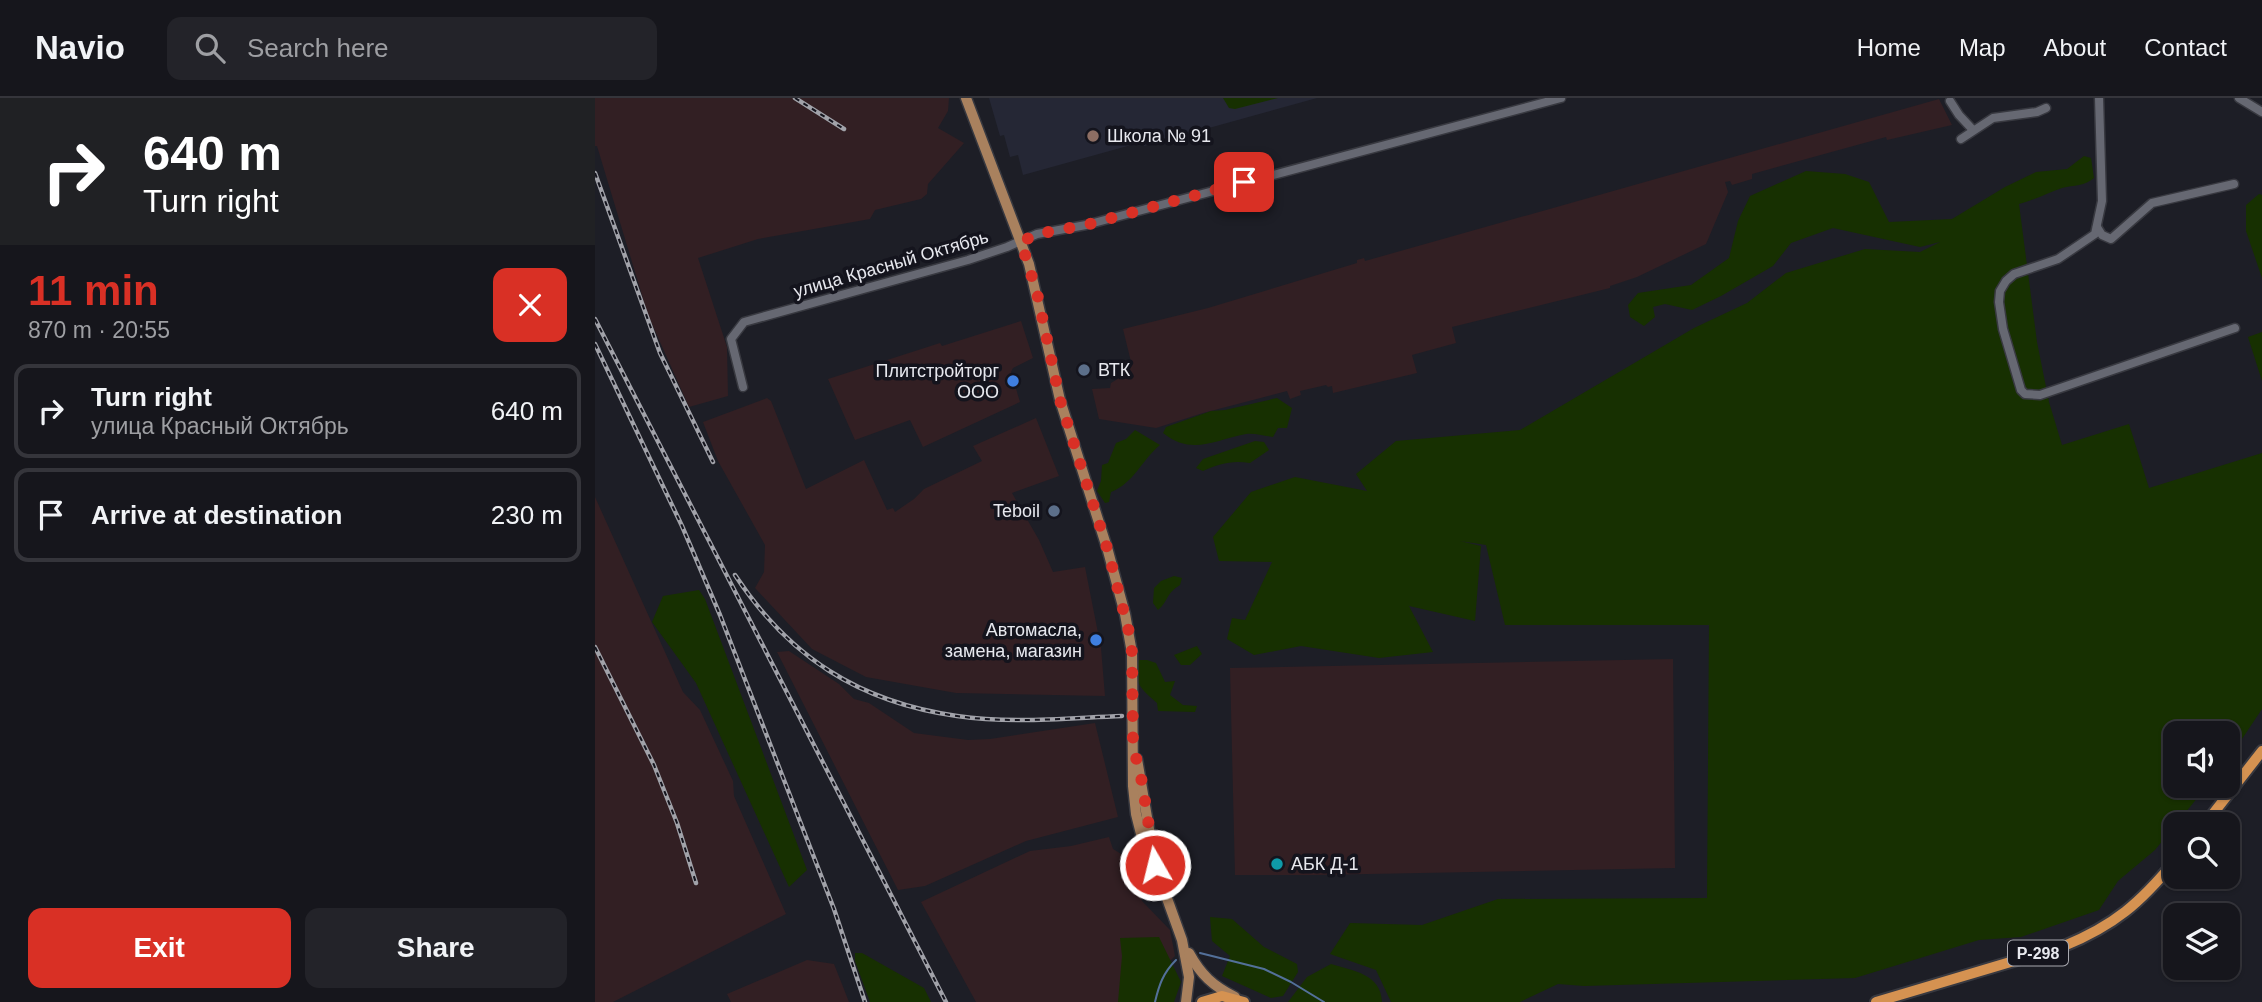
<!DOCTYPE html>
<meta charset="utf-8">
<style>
body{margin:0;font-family:Helvetica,sans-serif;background:#232329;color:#f1f3f6;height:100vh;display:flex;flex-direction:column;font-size:26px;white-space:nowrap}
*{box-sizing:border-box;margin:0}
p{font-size:23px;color:#9e9fa3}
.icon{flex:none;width:38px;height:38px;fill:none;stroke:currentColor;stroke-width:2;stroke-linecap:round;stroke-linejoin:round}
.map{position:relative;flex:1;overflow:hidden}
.sheet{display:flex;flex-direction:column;background:#16161c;width:595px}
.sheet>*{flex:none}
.banner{background:#202124;color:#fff;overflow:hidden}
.buttons{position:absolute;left:1568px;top:623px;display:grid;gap:14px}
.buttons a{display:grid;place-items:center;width:77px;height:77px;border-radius:14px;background:#16161c;box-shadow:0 2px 5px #0004,0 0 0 2px #35353b;font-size:35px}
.pin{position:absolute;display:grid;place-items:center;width:60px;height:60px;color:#fff;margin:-30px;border-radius:14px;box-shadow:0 4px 10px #0006}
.me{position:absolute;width:77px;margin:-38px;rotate:352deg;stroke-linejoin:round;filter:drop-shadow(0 0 5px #0008)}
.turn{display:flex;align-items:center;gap:24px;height:147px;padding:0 28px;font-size:32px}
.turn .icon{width:91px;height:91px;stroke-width:2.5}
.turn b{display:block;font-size:49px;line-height:60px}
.round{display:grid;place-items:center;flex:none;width:74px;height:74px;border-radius:14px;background:#232329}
.overview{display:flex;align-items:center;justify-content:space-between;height:119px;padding:0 28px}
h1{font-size:42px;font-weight:800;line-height:52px;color:#d93025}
.primary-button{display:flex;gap:14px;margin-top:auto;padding:14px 28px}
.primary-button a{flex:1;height:80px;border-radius:14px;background:#d93025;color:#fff;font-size:28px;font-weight:800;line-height:80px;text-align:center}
.primary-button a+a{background:#232329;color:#f1f3f6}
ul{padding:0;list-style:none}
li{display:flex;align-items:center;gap:21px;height:94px;margin:0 14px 10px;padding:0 14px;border:4px solid #35353b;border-radius:14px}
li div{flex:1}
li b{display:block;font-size:26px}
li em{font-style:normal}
header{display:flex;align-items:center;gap:42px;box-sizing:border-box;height:98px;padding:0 35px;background:#16161c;border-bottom:2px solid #35353b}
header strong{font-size:33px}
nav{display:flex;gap:38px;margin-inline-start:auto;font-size:24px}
.search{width:490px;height:63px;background:#232329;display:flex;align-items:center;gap:18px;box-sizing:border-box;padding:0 24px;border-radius:14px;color:#9e9fa3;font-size:26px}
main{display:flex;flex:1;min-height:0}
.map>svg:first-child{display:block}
.industrial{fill:#321f23}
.built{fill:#252735}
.green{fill:#173001}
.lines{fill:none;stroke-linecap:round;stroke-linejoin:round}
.stream{stroke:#53709a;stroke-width:2}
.minor-casing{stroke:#383940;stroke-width:11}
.major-casing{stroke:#383940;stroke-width:13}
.highway-casing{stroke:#383940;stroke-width:14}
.minor{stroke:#666872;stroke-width:8}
.major{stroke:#a9815e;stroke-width:10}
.highway{stroke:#d59251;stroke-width:10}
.rail-casing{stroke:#a1a2a9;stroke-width:4.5}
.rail{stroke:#14141d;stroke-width:2;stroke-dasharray:5;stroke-linecap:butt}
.route{stroke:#d93025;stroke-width:12;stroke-dasharray:0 21.6}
.education-dot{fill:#8d6e63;stroke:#14141d;stroke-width:2.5}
.service-dot{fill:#5c6f8a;stroke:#14141d;stroke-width:2.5}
.shop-dot{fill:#3f7fe0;stroke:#14141d;stroke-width:2.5}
.culture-dot{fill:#0f9aa8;stroke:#14141d;stroke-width:2.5}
.labels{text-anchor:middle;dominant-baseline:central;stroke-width:7;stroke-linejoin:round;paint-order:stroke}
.shield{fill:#14141d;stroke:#a8a8af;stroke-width:2}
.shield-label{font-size:16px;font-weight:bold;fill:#e7e8ee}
.poi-label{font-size:18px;fill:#e7e8ee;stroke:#14141d;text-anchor:start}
.street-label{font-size:18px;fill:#e7e8ee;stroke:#14141d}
</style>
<header>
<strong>Navio</strong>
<div class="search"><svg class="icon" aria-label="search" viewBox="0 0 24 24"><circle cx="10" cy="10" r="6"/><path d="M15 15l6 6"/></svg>Search here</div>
<nav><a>Home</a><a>Map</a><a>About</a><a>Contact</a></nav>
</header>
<main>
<section class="sheet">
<div class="banner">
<div class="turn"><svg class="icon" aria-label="right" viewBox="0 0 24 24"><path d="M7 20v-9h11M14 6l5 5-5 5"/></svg><div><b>640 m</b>Turn right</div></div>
</div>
<div class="overview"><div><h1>11 min</h1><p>870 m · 20:55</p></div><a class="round" style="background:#d93025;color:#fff"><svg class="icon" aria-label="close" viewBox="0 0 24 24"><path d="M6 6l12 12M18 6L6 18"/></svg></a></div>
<ul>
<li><svg class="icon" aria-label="right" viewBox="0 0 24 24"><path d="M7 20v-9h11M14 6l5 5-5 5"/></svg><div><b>Turn right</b><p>улица Красный Октябрь</p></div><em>640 m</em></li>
<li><svg class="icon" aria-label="arrive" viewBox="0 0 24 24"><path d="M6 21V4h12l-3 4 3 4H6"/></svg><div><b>Arrive at destination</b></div><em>230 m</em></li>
</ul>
<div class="primary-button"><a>Exit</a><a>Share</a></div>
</section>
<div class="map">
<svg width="1667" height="904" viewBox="0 0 1667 904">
<rect width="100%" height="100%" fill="#1d1e26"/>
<g class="industrial">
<path d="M0 0H354L353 13 343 30 369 45 333 86 332 96 326 101 280 112 275 121 163 141 103 160 132 249 133 298 94 309 53 217 2 48H0Z"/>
<path d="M1344 1 1357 27 1292 42 1291 39 1157 76V81L1137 87 1135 83 1130 84 1133 94 1111 146 1042 179 1015 188V190L857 229 861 245 817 257 822 275 738 295 737 288 733 289 731 287 705 293 706 297 695 301 692 293 608 315 561 330 504 321 497 291 515 290 516 285 534 274V269L537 268 528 231 613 210 762 165V162L769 160 770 163Z"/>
<path d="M426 223 438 260 418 270 416 274 425 304 328 349 315 322 260 342 233 281 345 245 347 248Z"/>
<path d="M172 300 176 303 211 391 269 362 292 412 298 410 300 414 319 401 329 391 387 363 378 348 441 320 464 378 417 395 444 442 458 474 490 469 506 550 510 598 361 595 271 579 217 551 160 490 169 474 170 447 123 363 108 324Z"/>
<path d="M0 399 88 594 105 612 138 683 139 698 191 816 18 904H0Z"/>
<path d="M194 553 244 586 259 601 274 605 319 635 373 642 395 641 500 625 523 719 431 743 330 788 303 792 182 554Z"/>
<path d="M1078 561 1080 770 721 777H640L635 570Z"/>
<path d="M514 739 518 751 531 759 547 803 575 832 580 858 560 878 554 904H381L326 804 435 753 476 748Z"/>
<path d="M212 862 239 866 254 904H136L132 896Z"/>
</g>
<path class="built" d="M394 0H722L549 48 547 44 428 77 423 57 415 59 409 37 405 38Z"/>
<g class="green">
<path d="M628 0H683L640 11 634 10Z"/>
<path d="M1489 58 1496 60 1499 80C1490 88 1479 87 1467 90 1453 95 1439 102 1424 106L1442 244 1454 304 1467 347 1534 326 1554 390 1667 355V611L1633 662V635H1580V688H1612L1560 752 1523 783 1504 812 1426 839 1384 842 1260 880 989 888 963 886 925 904H796L781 872 735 856 755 825 827 827 903 801 1112 800 1114 527H910L891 447 865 443 886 448 880 523 814 508 838 554 784 560 706 548 659 557 632 541 637 520 650 522 677 464 624 463 618 439 656 394 700 379 772 393 761 376 801 343 925 332 1099 230 1152 205 1191 175 1270 151 1325 154 1345 144 1325 149 1238 130 1196 145 1178 168 1126 198 1097 212 1070 206 1058 209 1060 219 1049 228 1035 219 1033 207 1043 195 1096 187 1134 160 1143 123 1155 98 1211 73 1250 76 1274 84 1294 124 1357 121 1410 89 1441 74 1472 71Z"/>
<path d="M1664 96 1667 97V180L1651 133V107Z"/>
<path d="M1667 234V283L1653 239Z"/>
<path d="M682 300 697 310 692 330H683L678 339C670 338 659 335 651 336 619 342 597 358 568 335L571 329 616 313 630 312Z"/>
<path d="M540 332 565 347C546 363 539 385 516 394L514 404 510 405 502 393 506 383 507 367 513 365 521 345 531 341Z"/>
<path d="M660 343 669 344 674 352 655 365C636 362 624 366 608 373L601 370 608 361Z"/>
<path d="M579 478 587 480 585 487C570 496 574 503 563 512L558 505 559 490 566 483Z"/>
<path d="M104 492 110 501 212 772 194 789 101 585 57 524 68 498Z"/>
<path d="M602 548 607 556 595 567H586L579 557Z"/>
<path d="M544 562H552L561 565 570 584 580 583 575 597 588 607 602 608 600 614 563 613 562 605C547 592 536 583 544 562Z"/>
<path d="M615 819 637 821 669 849 702 866 703 874 688 898 676 900 627 878 635 858 617 843Z"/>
<path d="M564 839 586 884 579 904H523L527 858 525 840Z"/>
<path d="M260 855H267L329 890 336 904H275L260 863Z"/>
<path d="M736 866C759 873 786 876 787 904H693L712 879Z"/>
</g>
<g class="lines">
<g class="stream">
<path d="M605 855 669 871 696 884 729 904"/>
<path d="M560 904C564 887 568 875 581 862"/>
</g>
<g class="minor-casing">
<g id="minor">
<path d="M1504 0 1507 103 1500 136 1463 161 1419 176 1411 183 1405 193 1404 204 1408 231 1426 292 1430 296 1445 297 1640 230"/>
<path d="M1644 0 1667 14"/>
<path d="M1355 3 1364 17 1378 32"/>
<path d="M1366 41 1398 20 1442 14 1451 10"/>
<path d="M1502 129 1507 137 1516 141 1557 105 1639 86"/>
<path d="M148 289 136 241 149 224 373 162 412 149 442 136 491 127 966 0"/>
</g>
</g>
<g class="major-casing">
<g id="major">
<path d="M371 0 434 166 465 302 513 453 530 516 537 555 538 688 541 716 548 744 560 767 587 842 594 879 591 904"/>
<path d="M542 661 559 760"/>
<path d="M594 855C606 877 618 888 640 899"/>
</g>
</g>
<g class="highway-casing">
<g id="highway">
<path d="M1610 726 1667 653"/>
<path d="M607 904 627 898 649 904"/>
<path d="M1281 904 1469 848C1520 827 1545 805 1580 763"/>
</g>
</g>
<use href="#minor" class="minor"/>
<use href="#major" class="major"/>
<use href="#highway" class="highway"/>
<g class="rail-casing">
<g id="rail">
<path d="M200 0 249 31"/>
<path d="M0 75 65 255 118 364"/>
<path d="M0 221 351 904"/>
<path d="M0 246 87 428 125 517 239 811 270 904"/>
<path d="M140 477C194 559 264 604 362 618 416 626 473 620 527 618"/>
<path d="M0 549 59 667 82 725 101 785"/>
</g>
</g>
<use href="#rail" class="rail"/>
</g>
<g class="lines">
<path class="route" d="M560 767 547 684 538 647 537 555 535 538 513 453 465 302 442 195 426 144 442 136 491 127 649 84"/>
</g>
<circle class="education-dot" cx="498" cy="38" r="7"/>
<g class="service-dot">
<circle cx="489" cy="272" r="7"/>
<circle cx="459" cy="413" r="7"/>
</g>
<g class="shop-dot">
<circle cx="418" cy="283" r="7"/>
<circle cx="501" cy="542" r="7"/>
</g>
<circle class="culture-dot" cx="682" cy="766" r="7"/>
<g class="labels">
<rect class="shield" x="1413" y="842.5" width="60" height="25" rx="5"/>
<g class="shield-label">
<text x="1443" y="855">Р-298</text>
</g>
<g class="poi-label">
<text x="512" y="38">Школа № 91</text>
<text x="503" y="272">ВТК</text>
<text x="404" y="273" text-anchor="end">Плитстройторг<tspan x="404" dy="21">ООО</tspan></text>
<text x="445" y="413" text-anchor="end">Teboil</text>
<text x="487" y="532" text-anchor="end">Автомасла,<tspan x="487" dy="21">замена, магазин</tspan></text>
<text x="696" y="766">АБК Д-1</text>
</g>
<g class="street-label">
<text transform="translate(296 166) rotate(-16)">улица Красный Октябрь</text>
</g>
</g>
</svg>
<div class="buttons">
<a><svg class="icon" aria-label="sound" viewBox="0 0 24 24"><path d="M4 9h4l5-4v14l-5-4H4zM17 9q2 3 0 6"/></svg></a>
<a><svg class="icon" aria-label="search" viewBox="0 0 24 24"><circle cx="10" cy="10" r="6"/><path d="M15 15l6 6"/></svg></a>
<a><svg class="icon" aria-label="layers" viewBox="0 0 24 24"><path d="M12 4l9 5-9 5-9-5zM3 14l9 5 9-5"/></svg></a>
</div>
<div class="pin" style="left:649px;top:84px;background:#d93025"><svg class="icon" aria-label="arrive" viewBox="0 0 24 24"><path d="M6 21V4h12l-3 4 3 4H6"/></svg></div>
<svg class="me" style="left:560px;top:767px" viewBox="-20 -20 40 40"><circle r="17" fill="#d93025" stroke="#fff" stroke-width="3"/><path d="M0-11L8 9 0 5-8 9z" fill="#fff"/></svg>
</div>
</main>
